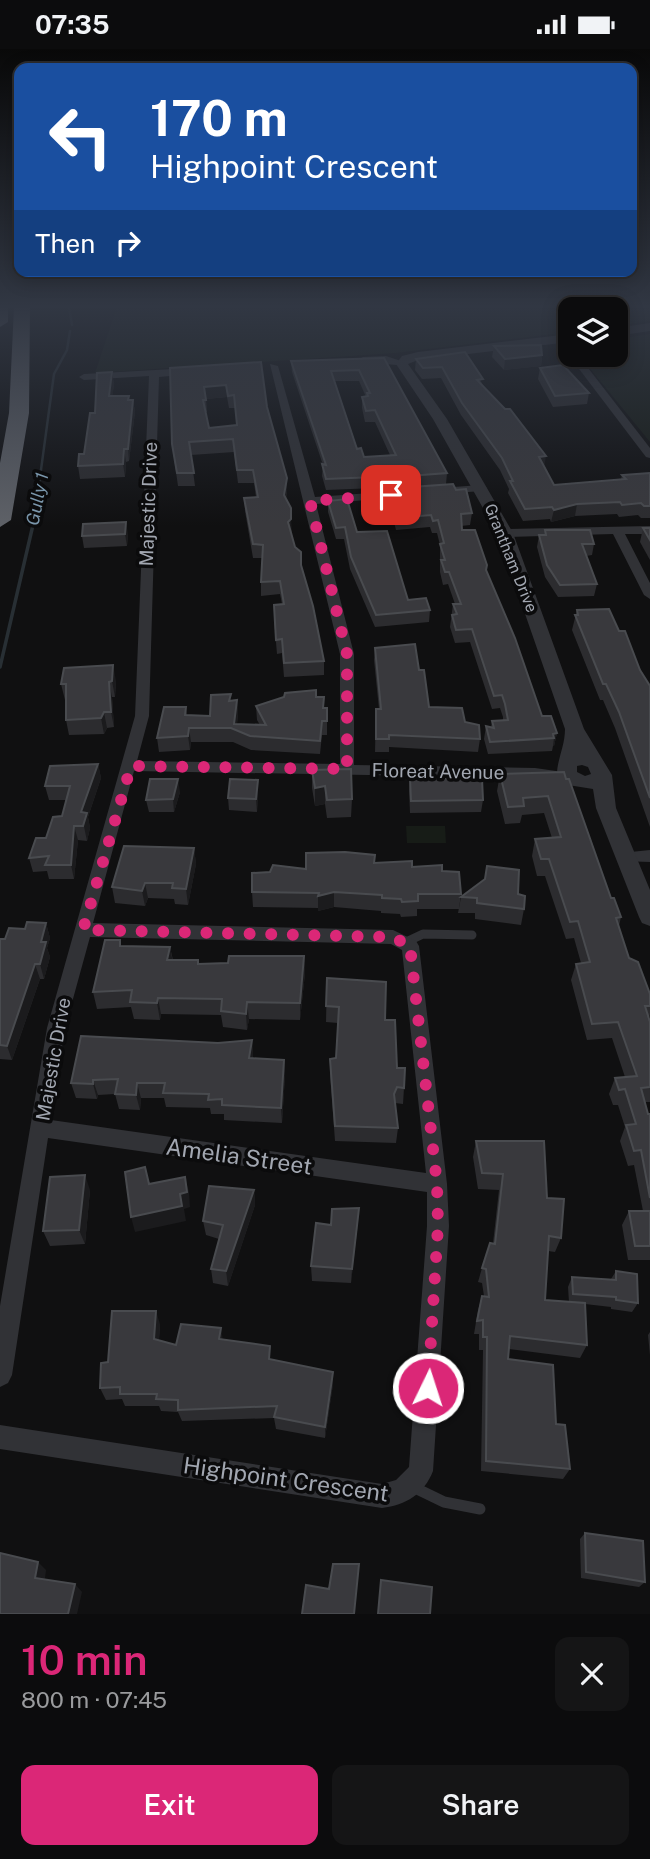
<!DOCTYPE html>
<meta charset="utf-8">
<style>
body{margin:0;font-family:"Public Sans",sans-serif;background:#151516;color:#f1f3f6;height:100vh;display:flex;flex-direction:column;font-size:26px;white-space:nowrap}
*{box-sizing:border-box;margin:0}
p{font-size:23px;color:#9a9b9d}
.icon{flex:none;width:38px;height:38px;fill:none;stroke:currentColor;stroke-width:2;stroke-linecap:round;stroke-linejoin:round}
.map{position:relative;height:1565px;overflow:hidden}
.sheet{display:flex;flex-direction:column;background:#0c0c0d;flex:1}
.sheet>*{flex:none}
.hud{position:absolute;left:14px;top:14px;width:623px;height:214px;border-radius:14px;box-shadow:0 4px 18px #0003,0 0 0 2px #2c2c2e;background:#1a4fa0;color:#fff;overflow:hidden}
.controls{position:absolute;left:558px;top:248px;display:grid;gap:14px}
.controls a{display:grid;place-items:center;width:70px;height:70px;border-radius:14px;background:#0c0c0d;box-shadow:0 4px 18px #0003,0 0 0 2px #2c2c2e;font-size:35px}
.pin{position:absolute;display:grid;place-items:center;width:60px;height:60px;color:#fff;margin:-30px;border-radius:14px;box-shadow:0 4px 10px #0006}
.me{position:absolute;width:77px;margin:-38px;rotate:4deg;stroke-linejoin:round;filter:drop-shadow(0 0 5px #0008)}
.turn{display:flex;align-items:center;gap:24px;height:147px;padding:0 21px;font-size:32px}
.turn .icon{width:91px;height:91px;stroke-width:2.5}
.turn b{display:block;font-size:49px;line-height:60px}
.then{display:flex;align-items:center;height:66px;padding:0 21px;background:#0003;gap:14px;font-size:26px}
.round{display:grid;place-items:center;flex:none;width:74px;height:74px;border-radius:14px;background:#151516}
.overview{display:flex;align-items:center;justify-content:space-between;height:119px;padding:0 21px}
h1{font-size:42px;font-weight:600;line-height:52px;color:#db2777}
.action{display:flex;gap:14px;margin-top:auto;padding:14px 21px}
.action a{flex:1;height:80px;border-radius:14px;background:#db2777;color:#fff;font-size:28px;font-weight:600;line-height:80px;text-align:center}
.action a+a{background:#151516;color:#f1f3f6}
.status{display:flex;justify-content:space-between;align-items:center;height:49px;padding:0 35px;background:#0c0c0d;direction:ltr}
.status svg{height:19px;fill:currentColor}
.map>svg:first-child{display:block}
.green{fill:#171c17}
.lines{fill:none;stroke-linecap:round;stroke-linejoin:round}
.stream-far1{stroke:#282f34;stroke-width:2.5}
.stream{stroke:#282f34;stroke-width:3.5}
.service-far1{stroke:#313236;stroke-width:9}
.service{stroke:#313236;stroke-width:11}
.minor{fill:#313236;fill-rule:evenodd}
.tertiary{fill:#313236;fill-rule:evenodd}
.motorway{fill:#5e6167;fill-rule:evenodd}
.wall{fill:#2c2c2f;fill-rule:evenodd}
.shaded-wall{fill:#1b1b1d}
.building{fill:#39393d;stroke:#494b4f;stroke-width:2;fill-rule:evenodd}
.route{stroke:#db2777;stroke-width:12;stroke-dasharray:0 21.6}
.labels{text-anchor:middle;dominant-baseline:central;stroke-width:7;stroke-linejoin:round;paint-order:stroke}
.far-street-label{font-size:16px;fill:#a2a7b1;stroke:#0b0b0c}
.far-water-label{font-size:18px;font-style:italic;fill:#7a96ab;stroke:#0b0b0c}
.street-label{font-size:19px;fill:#a2a7b1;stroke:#0b0b0c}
.near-street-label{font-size:23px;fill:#a2a7b1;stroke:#0b0b0c}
</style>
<div class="status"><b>07:35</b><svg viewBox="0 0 49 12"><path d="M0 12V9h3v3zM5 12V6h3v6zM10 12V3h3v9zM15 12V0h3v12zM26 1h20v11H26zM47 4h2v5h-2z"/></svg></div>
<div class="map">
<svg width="650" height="1565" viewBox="0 0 650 1565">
<rect width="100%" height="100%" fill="#101011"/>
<g class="green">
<path d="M117 258H650V272L616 277V261H570V283L395 304 95 324Z"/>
<path d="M650 285V393L579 306H616V290Z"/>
<path d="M406 777H445L446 794H407Z"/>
</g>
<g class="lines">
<g class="stream-far1">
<path d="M69 258 72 276"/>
<path d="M35 465 54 325 67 301 70 282"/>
</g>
<path class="stream" d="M0 618 36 463"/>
<path class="service-far1" d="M406 893 423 885 472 886"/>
<path class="service" d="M411 1437 444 1453 480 1460"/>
<g class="minor">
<path d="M570 304 578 306 650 399V409L646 408 570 308Z"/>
<path d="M386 307 407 314 402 317C389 314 368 316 358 311L363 308Z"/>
<path d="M270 315 278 317 315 448 481 436 487 439 481 442 316 455 354 605V716L535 719 556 722 564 727 556 732 535 729 134 722 93 874 393 881 416 892 419 897 447 1135 449 1177 433 1422C424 1445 406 1456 382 1459L0 1400V1376L382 1435 396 1431 409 1418 427 1177V1143L48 1089 12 1326 8 1334 0 1338V1257L47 979 135 667 149 327 84 331 79 328 84 325 191 319 196 322 191 325 159 328 149 667 137 712 340 715V605ZM90 888 391 895 402 901 426 1124 51 1071 65 979Z"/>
<path d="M650 477V485H625L650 534V550L644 546 613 485 505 488 499 484 505 480Z"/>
<path d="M650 801V813L621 812 619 808 621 804Z"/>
</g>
<g class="tertiary">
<path d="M650 274V282L616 287V279Z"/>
<path d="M570 285V293L418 311 408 315 447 370 513 484 584 680 612 726 616 759 650 841V877L642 874 639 868 596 759 593 740 568 736 557 725C557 711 565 697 565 680L497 484 433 370 396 315 402 307 418 303ZM582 716 588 718 591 725 585 727 577 723V717Z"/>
</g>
<g class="motorway">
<path d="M0 258H8V273L0 278Z"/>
<path d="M14 258H30L29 364 11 471 0 478V414L9 364Z"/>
</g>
</g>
<g class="wall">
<path d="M494 297 542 306 541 317 504 321 492 308Z"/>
<path d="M465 303 483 336 544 418 554 436 621 430 622 426 650 424V469H641L638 466 619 468 617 465 575 467 551 473 550 470 523 472 508 444 509 440 500 421 461 366 441 329 422 330 415 321 416 310Z"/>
<path d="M384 309 447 424 446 435 456 441 472 464 470 476 461 477 462 481 486 523 542 667 557 684 554 697H553L552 702 488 705 484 690 486 677 491 678 492 672 503 671V668L500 659 492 660 470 593 455 594 450 578 453 555H455L448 535 443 536 440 523V496L437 484H432L430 478 396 481 392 465V453H395V448L412 446V438L408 439 406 434 376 437V439L326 441 322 427 323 416 292 323 291 312ZM334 332H359L366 348H362V359L365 373H375L390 406 364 408 357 400Z"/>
<path d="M261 313 267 358 287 429V442L286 450 291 484 301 517 324 612V626L284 628 282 604 277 605 274 570V556L282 555 280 545 261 547V533L262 509H253L245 462 244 449 256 448 254 434H238L234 403 191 406 195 437H178L172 395 170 319ZM227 348 229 359H235L237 377 209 379 206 363H207L206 350Z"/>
<path d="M540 319 589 344 587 355 553 358 538 330Z"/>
<path d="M112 323 114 336 112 347H129V351H133L135 363 129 412 126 413 125 428 80 430 78 417 84 405 95 364Z"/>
<path d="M328 452 357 483 408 551 430 561 429 573 375 578 350 520 344 490H336L328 463Z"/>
<path d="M643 479H650V511L640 493Z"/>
<path d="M545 481 594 495 592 506 586 507 597 535 594 547 558 548 545 528 537 498 539 486H545Z"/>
<path d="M128 485 127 497 84 499 82 487Z"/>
<path d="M577 561 619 582 640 621 650 637V778L615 679 603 651H600L572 581Z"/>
<path d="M375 599 419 621 429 658 465 673 480 690 478 703 389 698V703H375L376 660H379L374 611Z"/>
<path d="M116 632 115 648H112L114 678 107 679 104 685 69 686 66 671V651H65L61 635Z"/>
<path d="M316 641V648H324V659L327 672V686H322L320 705 251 701 233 693H191L190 701 159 703 157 689 186 658 187 666 210 667 232 652 237 651 238 665 237 675 260 676 257 671 256 657Z"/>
<path d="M98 715 101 729 88 768 90 779 87 792 78 791 74 830H49L47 822 33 823 29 809 62 767 66 751H49L45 737Z"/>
<path d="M312 721 352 750 351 768 327 769 325 755 315 757 312 739Z"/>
<path d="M500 725 566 730 611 849 621 868 619 877 629 909 650 945V966L649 969 650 973V1053H645L648 1065H650V1211H628L622 1176 629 1162H643L634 1116 628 1117 620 1092 625 1078 618 1056H613L609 1045 615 1029 625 1028 612 989 587 991 571 931 576 915 581 914 574 889 566 890 545 827H537L532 807 535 790 552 789 544 764 522 766 520 774 505 775 497 742Z"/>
<path d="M410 729 483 751 481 763 410 764 409 741Z"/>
<path d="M180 743 174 763H149L146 751Z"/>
<path d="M258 743 257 763 229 761 228 749Z"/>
<path d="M194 799 196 815 188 856 175 855 174 850 148 849 145 857 115 854 112 838Z"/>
<path d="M412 818 442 822 461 845 459 860H417V867L401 868 400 865 381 864V862L334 858 318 862V859L253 858 252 843 270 823 306 820Z"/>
<path d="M518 845 524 860 521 876 475 870V864H458L461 848Z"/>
<path d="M46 874 50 889 47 899 50 908 44 930H40L12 1011 0 1010V890H5L25 880Z"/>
<path d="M120 891 121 897 170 898 173 911 198 915 228 914 304 907 305 924 300 971 249 970 247 981 223 978 221 966 161 965 160 971 134 970 131 958 97 960 93 943Z"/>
<path d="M327 929 385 971 397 1019 404 1039 403 1055 395 1054 398 1079 396 1094 335 1092 330 1025V1010L336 1009 338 974 326 973Z"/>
<path d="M252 991 253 1009 284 1011 285 1026 282 1074 224 1071V1065H211L210 1059 166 1058 164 1049H141L140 1061 119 1060 115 1045 98 1046 97 1050 76 1049 71 1034 218 994Z"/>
<path d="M476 1092 547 1149 561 1189 555 1203 548 1202 545 1251 569 1253 568 1238 572 1228 611 1230 616 1222 638 1254 632 1263 611 1260V1258L585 1255 587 1296 580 1309 509 1300 508 1310 556 1375 570 1420 563 1430 481 1422 483 1301H479V1285H474L478 1261 482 1247H484L482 1234 478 1233 482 1219 493 1194 499 1141 478 1140 473 1108Z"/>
<path d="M90 1141 85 1195 50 1197 43 1182Z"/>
<path d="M254 1141 255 1156 228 1237 213 1234 211 1220 219 1190 206 1186 203 1172Z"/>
<path d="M359 1159 351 1234 312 1232 311 1217 331 1176Z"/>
<path d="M160 1275 159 1291 176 1296 223 1291 333 1335 325 1389 276 1380 274 1369 182 1372 178 1363 161 1362 159 1357H125L122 1350 106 1351 100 1339 108 1313Z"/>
<path d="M650 1283V1306L648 1286Z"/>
<path d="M585 1484 645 1533 639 1538 581 1529 580 1490Z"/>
</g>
<g class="shaded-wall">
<path d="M542 306 541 317 504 321 505 310Z"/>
<path d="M112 323 114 336 111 359 109 347Z"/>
<path d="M226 336 227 348 205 350 204 338Z"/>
<path d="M133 351 135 363 129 412 128 400Z"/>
<path d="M124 400 126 413 125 428 123 415Z"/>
<path d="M546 407 544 419 539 408Z"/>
<path d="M287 429V442L284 459V446Z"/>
<path d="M577 455 575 467 551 473 554 461Z"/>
<path d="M291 470 292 483 289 486 288 473Z"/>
<path d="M126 473 128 485 127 497 125 485Z"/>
<path d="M113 616 116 632 115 648 112 632Z"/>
<path d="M109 633 112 648 114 678 111 663Z"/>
<path d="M237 651 238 665 236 681 234 675Z"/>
<path d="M104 663 107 679 104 685 101 669Z"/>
<path d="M189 679 191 693 190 701 188 687Z"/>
<path d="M557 684 554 697H553L554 689 553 685Z"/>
<path d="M98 715 101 729 88 768 90 779 87 792 81 763Z"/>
<path d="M178 730 180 743 174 763 173 750Z"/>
<path d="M258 731V743L257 763 256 750Z"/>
<path d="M325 737V755L315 757V739Z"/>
<path d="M74 777 78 791 74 830 71 816Z"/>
<path d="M194 799 196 815 188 856 186 840Z"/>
<path d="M145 834 148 849 145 857 142 842Z"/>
<path d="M334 843V858L318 862V847Z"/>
<path d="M46 874 50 889 47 899 50 908 44 930 40 915 41 893Z"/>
<path d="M170 898 173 914 167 911Z"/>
<path d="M304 907 305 924 300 971V954Z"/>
<path d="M35 915 40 930 12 1011 7 997Z"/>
<path d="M158 949 161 965 160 971 157 954Z"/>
<path d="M247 953 249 970 247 981 246 965Z"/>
<path d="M252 991 253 1006 251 1024 249 1009Z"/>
<path d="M284 1011 285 1026 282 1074 281 1059Z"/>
<path d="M93 1031 98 1046 97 1050 93 1035Z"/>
<path d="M137 1034 141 1049 140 1061 136 1046Z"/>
<path d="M85 1126 90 1141 85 1195 79 1181Z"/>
<path d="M185 1128 189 1143 190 1158 184 1160 186 1172 135 1183 131 1168 180 1145Z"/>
<path d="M254 1141 255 1156 228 1237 226 1222Z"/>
<path d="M359 1159 358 1174 351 1234 352 1220Z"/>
<path d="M156 1262 160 1275 158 1303 154 1290Z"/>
<path d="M221 1279 223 1292 219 1290Z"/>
<path d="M333 1323V1335L325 1389V1378Z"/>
<path d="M38 1513 46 1521 44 1537 35 1529Z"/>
<path d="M75 1535 82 1543 77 1565H68Z"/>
</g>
<g class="building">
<path d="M541 296 542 306 505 310 494 297Z"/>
<path d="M465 303 483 330 477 331 505 360H510L546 407 539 408 554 436 626 430 622 426 650 424V457H644L641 454 622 456 620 453 577 455 554 461 552 458 525 460 510 432H513L502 409 462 354 442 318 423 319 416 310Z"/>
<path d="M384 309 447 424 409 427 407 423 376 425V428L326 430 322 415 326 416 291 312ZM359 321 370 344H367L368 347 362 348 366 362 375 361 396 406 364 408 361 399 357 400 331 322Z"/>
<path d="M261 313 267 358 287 429 284 446 291 459V470L288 473 295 498 301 503V516L313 557 324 612 284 614 282 590 276 591 274 556 284 555 280 532 261 533 263 496 253 495 244 449 258 448 253 421H237L233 390 189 393 194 424H177L172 395 170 319ZM226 336 228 347 234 346 237 376 209 379 203 351H206L204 338Z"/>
<path d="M563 316 589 344 555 347 540 319Z"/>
<path d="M112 323 109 347H129L128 351H133L128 400H124L123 415 78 417 79 405H84L90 364H95L97 324Z"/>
<path d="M453 435 456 441 466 440 472 464 461 465 462 481H475L487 516 486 521 515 589 542 667H551L557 684 553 685 554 689 490 693 486 677 494 679 492 672 508 671 505 655 502 646 494 647 472 580 456 581 452 566 457 565 453 555H461L449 523H445L441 511H445L440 495 444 494 438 471 433 472 431 466 397 469 392 453H395V448L415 446 412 438Z"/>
<path d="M347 450 357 483 387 482 408 551 426 549 430 561 376 566 351 508 345 478 336 479 328 452Z"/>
<path d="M126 473 125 485 82 487 83 475Z"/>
<path d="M643 479H650V491Z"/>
<path d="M545 481H590L594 495H582L597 535 560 536 547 516 539 486H546Z"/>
<path d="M609 560 619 582H625L640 621 650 637V749L619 663 606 635H603L575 566H578L577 561Z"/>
<path d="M415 595 419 621H424L429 658 462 659 465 673 479 676 480 690 389 686V690H376V660H381L375 599Z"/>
<path d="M113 616 112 632 109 633 111 663H104L101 669 66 671V635H61L64 619Z"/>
<path d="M316 641V648H324L323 659H327V672H322L320 692 250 687 231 679H189L188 687 157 689 164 658H186L185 666 210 667 211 646 231 645 229 652 237 651 234 675 266 676 256 657 284 648 285 644Z"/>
<path d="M98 715 81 763 87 764 83 777H74L71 816H45L49 807 29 809 36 789H46L53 768 62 767 70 737H45L50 717Z"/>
<path d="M351 720 352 750 327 751 325 737 315 739 312 721Z"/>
<path d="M564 723 566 730H569L611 849H614L621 868 616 869 629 909 638 913 650 945V957H645L650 973V1038L641 1039 648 1065H650V1149L641 1101 634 1102 626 1076 636 1075 625 1040 619 1041 615 1029 637 1027 618 973 592 975 576 915 590 913 578 872 570 873 549 810H541L535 790 561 788 548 747 523 749 524 757 508 758 500 725Z"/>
<path d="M410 729 482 730 483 751 411 752Z"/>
<path d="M150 730H178L173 750 146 751Z"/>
<path d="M230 730 258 731 256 750 228 749Z"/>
<path d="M124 797 194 799 186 840 172 839 173 834H145L142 842 112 838Z"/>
<path d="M345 803 375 806 374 814 412 812V818L442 816V822L459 823 461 845H418V852L402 853 401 850 382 849V846L334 843 318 847 319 844 252 843V824L270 823 273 816 306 820V804Z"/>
<path d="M487 817 519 821 518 845 525 847 524 860 477 854V849L461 848 485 830Z"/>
<path d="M27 873 46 874 41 893H46L40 915H35L7 997 0 996V890H5L9 879 25 880Z"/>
<path d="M105 891H120V897L170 898 167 911H198V915L228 914 229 907H304L300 954 247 953 246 965 221 962 222 950 158 949 157 954 130 953 132 941 93 943Z"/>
<path d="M327 929 386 933 385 971H395L397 1019H405L404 1039 397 1038 394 1045 398 1079 335 1077 330 1010 336 1009 339 958 326 957Z"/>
<path d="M81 987 218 994 252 991 249 1009 284 1011 281 1059 222 1056V1050L208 1051 209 1045 163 1044 165 1034H137L136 1046 115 1045 118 1030 93 1031V1035L71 1034Z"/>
<path d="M476 1092H544L547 1149 564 1150 561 1189 549 1187 545 1251 585 1254 587 1296 510 1287 508 1310 553 1316 556 1375 565 1376 570 1420 486 1412 487 1288H483V1271L477 1272 482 1247 489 1248 486 1220 482 1219 490 1194 495 1195 503 1125 482 1124Z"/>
<path d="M145 1118 149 1135 185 1128 187 1143 180 1145 182 1157 131 1168 125 1123Z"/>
<path d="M85 1126 79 1181 43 1182 50 1128Z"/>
<path d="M209 1137 254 1141 226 1222 211 1220 223 1176 203 1172Z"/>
<path d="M359 1159 352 1220 311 1217 316 1174 331 1176 332 1160Z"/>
<path d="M629 1162H650V1197H635Z"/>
<path d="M616 1222 637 1225 638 1254 616 1251V1248L573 1245 572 1228 616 1231Z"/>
<path d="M112 1262H156L154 1290 176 1296 181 1275 221 1279 219 1290 270 1297 269 1310 333 1323 325 1378 274 1368 277 1357 178 1361V1351L156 1350 157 1345H120V1338L100 1339 101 1314 108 1313Z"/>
<path d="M585 1484 643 1492 645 1533 586 1523Z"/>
<path d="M0 1504 38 1513 35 1529 75 1535 68 1565H0Z"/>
<path d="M333 1515H359L354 1565H302L306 1536 329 1540Z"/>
<path d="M381 1531 432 1538 430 1565H378Z"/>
</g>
<linearGradient id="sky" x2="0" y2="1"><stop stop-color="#090909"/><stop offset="0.54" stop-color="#313743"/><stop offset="1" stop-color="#313743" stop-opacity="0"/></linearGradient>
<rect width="650" height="477" fill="url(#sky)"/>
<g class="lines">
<path class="route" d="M391 446 310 452 347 605V720L131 717 83 881 393 888 410 897 437 1135 438 1177 428 1339"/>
</g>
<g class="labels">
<g class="far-street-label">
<text transform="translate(511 509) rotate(68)">Grantham Drive</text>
</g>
<g class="far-water-label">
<text transform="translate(37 450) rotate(-79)">Gully 1</text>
</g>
<g class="street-label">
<text transform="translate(148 455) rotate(-88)">Majestic Drive</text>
<text transform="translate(438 722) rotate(1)">Floreat Avenue</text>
<text transform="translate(53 1010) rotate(-80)">Majestic Drive</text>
</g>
<g class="near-street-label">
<text transform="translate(239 1107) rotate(8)">Amelia Street</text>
<text transform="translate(286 1430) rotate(8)">Highpoint Crescent</text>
</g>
</g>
</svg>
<div class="controls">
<a><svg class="icon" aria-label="layers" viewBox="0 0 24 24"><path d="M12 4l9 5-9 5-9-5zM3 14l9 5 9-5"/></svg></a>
</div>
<div class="pin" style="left:391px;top:446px;background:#d93025"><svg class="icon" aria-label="arrive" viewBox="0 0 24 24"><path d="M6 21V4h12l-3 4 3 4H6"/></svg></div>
<svg class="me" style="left:428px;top:1339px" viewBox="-20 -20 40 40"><circle r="17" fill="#db2777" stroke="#fff" stroke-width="3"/><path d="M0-11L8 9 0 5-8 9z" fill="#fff"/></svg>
<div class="hud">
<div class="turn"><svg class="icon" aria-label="left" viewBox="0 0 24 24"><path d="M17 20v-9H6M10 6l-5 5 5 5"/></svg><div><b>170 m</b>Highpoint Crescent</div></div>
<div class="then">Then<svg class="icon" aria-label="right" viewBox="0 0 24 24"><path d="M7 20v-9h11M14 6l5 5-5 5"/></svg></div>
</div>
</div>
<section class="sheet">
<div class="overview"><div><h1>10 min</h1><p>800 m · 07:45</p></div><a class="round"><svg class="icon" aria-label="close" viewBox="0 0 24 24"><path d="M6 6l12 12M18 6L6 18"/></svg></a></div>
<div class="action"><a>Exit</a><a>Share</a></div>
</section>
